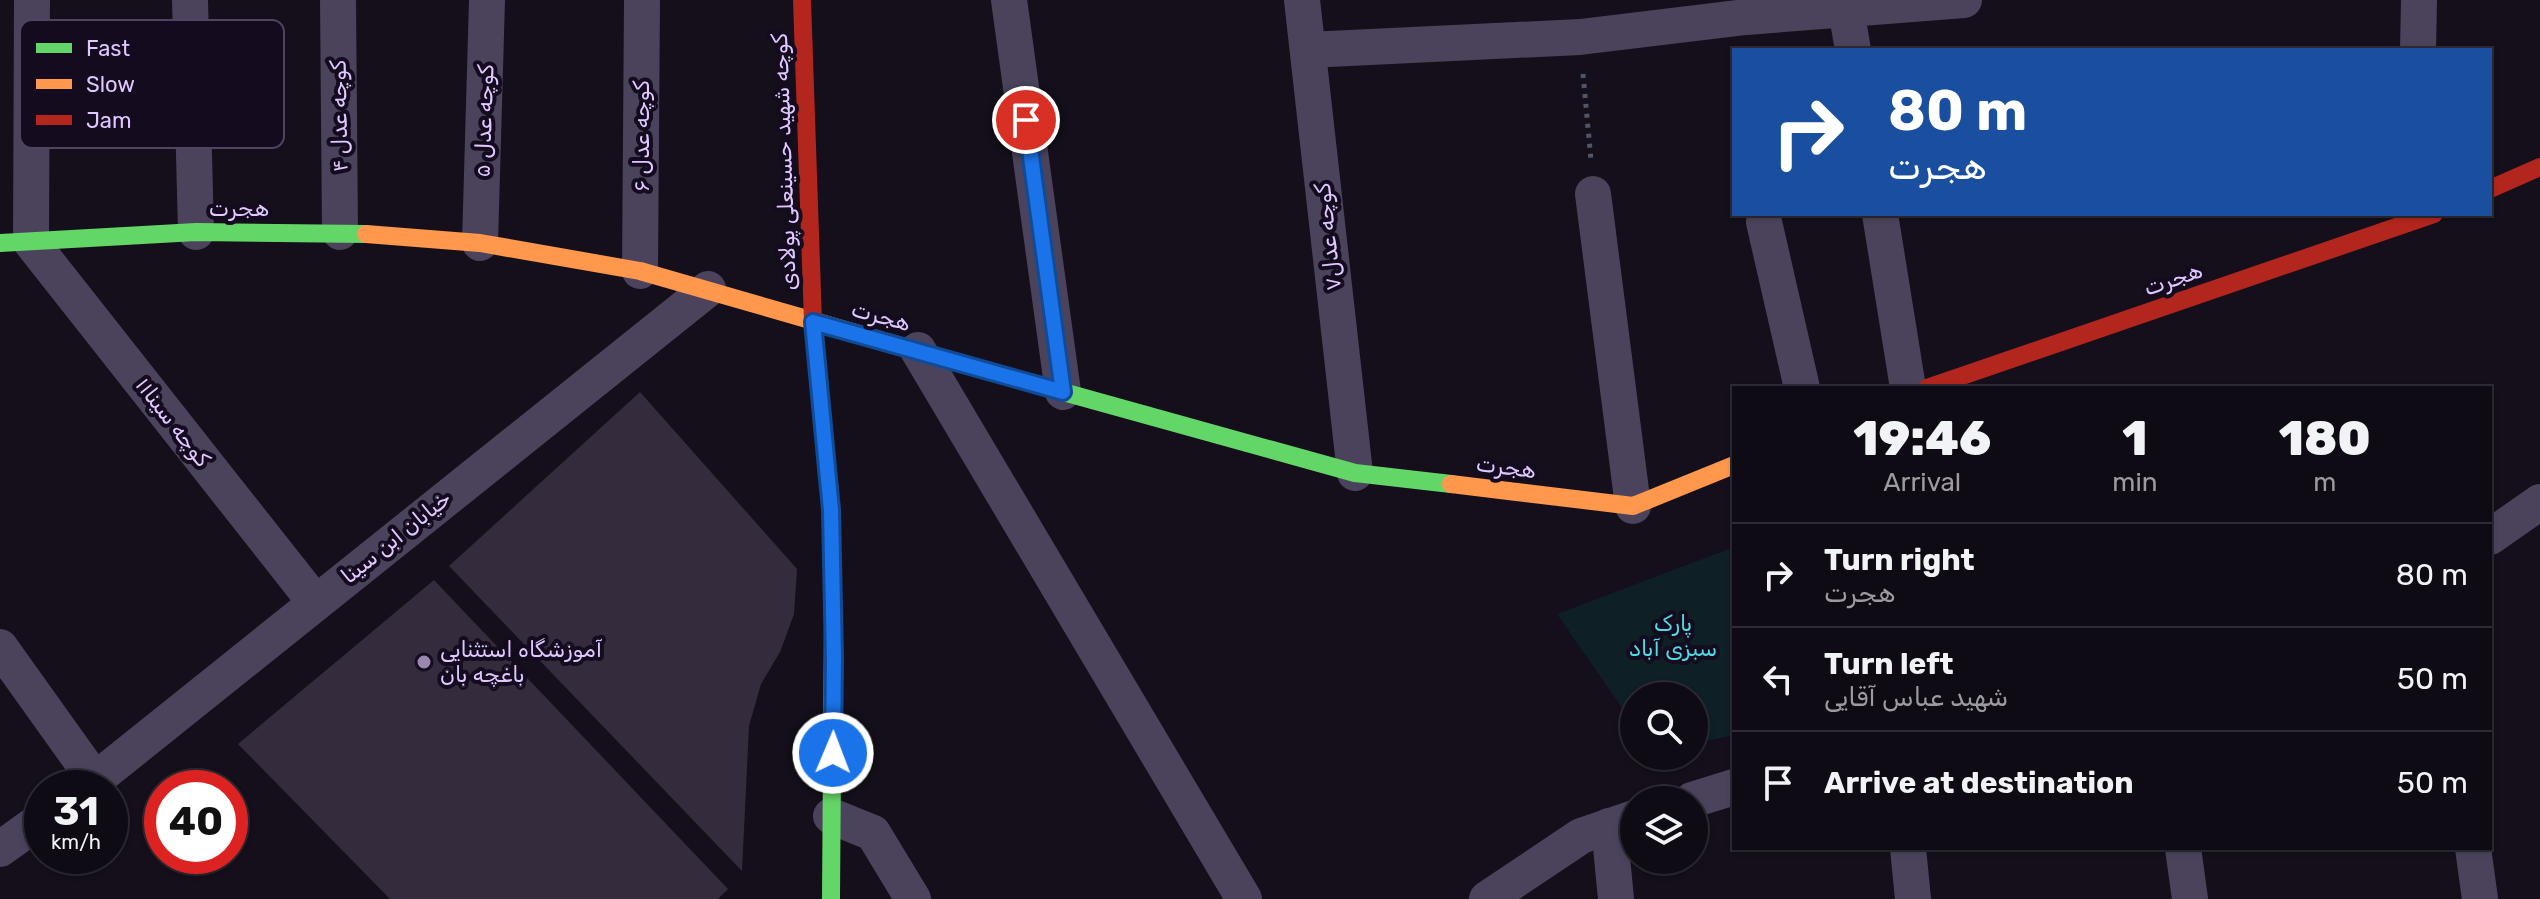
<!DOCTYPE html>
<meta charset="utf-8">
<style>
body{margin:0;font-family:Rubik,Cairo,sans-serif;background:#18141d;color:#f1f3f6;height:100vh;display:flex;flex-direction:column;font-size:30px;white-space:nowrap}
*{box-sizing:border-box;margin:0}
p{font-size:26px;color:#9b9ba0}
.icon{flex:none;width:44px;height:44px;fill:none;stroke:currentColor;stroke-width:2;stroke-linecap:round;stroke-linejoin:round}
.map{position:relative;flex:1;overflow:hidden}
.drawer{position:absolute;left:1732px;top:386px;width:760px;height:464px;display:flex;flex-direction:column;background:#0f0b14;border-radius:0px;box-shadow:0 2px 6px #0004,0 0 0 2px #2f2b34}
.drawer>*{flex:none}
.top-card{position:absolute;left:1732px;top:48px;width:760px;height:168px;border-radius:0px;box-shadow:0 2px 6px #0004,0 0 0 2px #2f2b34;background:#1a4fa0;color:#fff;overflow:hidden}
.fabs{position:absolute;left:1620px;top:682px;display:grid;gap:16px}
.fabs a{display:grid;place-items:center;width:88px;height:88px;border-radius:50%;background:#0f0b14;box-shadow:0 2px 6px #0004,0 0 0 2px #2f2b34;font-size:40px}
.speed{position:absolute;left:24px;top:770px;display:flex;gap:16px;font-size:40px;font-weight:700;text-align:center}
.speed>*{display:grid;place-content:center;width:104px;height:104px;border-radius:50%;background:#0f0b14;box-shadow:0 2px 6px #0004,0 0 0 2px #2f2b34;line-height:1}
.speed small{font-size:20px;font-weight:400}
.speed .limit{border:12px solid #d22;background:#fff;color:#111}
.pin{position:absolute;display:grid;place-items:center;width:68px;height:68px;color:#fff;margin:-34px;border:4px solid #fff;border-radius:50%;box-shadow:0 2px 8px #0007}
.me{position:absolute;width:88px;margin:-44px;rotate:1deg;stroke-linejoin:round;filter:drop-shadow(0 0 6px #0008)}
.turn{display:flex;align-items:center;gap:28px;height:168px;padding:0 24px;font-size:36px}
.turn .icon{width:104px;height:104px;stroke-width:2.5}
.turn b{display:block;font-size:56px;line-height:68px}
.eta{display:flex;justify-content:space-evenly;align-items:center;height:136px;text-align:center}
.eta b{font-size:48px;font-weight:800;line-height:56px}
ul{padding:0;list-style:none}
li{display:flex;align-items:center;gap:24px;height:104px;padding:0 24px;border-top:2px solid #2f2b34}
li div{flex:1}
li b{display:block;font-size:30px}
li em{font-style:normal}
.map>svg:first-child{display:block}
.green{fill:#0e1f26}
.building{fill:#342c3d}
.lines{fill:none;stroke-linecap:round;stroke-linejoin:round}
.path{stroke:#50566a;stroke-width:5;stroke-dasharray:4 6;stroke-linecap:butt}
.street{stroke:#4b435b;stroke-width:36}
.fast{stroke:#63d668;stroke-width:18}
.slow{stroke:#ff974d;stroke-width:18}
.jam{stroke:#b3261e;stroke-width:18}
.route-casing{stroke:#114b97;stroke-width:20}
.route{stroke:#1a73e8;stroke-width:14}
.poi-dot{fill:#9887af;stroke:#140b1e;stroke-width:3}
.labels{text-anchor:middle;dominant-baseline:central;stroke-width:8;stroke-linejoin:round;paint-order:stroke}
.street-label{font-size:22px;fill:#dfc8ff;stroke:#140b1e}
.park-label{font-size:22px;fill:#4edde5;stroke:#140b1e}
.poi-label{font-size:22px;fill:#dfc8ff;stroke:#140b1e;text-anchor:start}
.key{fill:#140b1e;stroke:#514462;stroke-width:2}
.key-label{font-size:22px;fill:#dfc8ff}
</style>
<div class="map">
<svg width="2540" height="899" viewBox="0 0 2540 899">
<rect width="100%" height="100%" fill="#140f1a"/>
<path class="green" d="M1734 547V735L1694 744V696H1634V725L1557 614Z"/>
<g class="building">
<path d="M640 392 797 569 794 614 780 652 761 684 749 726 742 871 449 566Z"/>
<path d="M434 580 728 889 718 899H390L238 744Z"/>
</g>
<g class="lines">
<path class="path" d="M1583 74 1591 160"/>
<g class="street">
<path d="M32 0 31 242 315 602"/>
<path d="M190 0 196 232"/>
<path d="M338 0 340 232"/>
<path d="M1009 0 1063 392"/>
<path d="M1302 0 1355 473"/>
<path d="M1846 9 1853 50"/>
<path d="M1308 50 1580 37 1746 17 1964 0"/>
<path d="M2418 50 2419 0"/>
<path d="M1593 194 1633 506"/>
<path d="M1880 214 1908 388"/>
<path d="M1764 222 1802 388"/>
<path d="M480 243 487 0"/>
<path d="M640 271 642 0"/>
<path d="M918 350 1244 899"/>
<path d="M2490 537 2540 502"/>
<path d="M0 647 95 780"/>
<path d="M85 788 708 289"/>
<path d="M1692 800 1734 787"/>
<path d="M831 816 873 833 913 899"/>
<path d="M1609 826 1616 899"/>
<path d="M1908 848 1913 899"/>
<path d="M2183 848 2190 899"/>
<path d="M2473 848 2480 899"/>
<path d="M0 849 42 819"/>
<path d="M1487 899 1581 836 1634 818"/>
</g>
<g class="fast">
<path d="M0 243 196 232 366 234"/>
<path d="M991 372 1355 473 1451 484"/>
<path d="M831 899 833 622"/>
</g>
<g class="slow">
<path d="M366 234 480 243 640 271 991 372"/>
<path d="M1451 484 1633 506 1734 465"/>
</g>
<g class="jam">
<path d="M802 0 813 322 831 510 833 622"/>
<path d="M2490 189 2540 167"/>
<path d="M1927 388 2434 214"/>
</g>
</g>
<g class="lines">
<g class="route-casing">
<path id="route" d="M833 753 834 659 831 510 813 322 1063 392 1026 120"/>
</g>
<use href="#route" class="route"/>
</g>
<circle class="poi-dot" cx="424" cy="662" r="8"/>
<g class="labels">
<g class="street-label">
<text transform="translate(339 116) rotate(-91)">کوچه عدل ۴</text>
<text transform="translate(484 121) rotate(-88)">کوچه عدل ۵</text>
<text transform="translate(641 136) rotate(-90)">کوچه عدل ۶</text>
<text transform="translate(784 162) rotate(-92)">کوچه شهید حسینعلی پولادی</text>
<text x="239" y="208">هجرت</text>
<text transform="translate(1328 237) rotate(-96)">کوچه عدل۷</text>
<text transform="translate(2173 279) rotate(-19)">هجرت</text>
<text transform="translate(881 316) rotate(15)">هجرت</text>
<text transform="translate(173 422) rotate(52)">کوچه سینا۱۱</text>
<text transform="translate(1506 467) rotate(7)">هجرت</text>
<text transform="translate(396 537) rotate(-39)">خیابان ابن سینا</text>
</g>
<g class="park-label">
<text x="1673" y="623">پارک<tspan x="1673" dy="25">سبزی آباد</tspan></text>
</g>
<g class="poi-label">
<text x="440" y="649">آموزشگاه استثنایی<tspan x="440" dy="25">باغچه بان</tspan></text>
</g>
</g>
<rect x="20" y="20" width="264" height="128" rx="12" class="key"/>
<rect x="36" y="43" width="36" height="10" fill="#63d668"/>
<rect x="36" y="79" width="36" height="10" fill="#ff974d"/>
<rect x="36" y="115" width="36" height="10" fill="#b3261e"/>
<g class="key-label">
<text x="86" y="56">Fast</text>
<text x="86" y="92">Slow</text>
<text x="86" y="128">Jam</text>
</g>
</svg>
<div class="fabs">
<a><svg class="icon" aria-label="search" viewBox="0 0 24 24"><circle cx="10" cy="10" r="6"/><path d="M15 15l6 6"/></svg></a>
<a><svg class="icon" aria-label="layers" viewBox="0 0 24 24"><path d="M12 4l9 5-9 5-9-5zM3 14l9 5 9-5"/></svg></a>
</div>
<div class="speed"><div>31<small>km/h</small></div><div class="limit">40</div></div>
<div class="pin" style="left:1026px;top:120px;background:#d93025"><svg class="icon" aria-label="arrive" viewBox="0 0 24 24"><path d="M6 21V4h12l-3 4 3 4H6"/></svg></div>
<svg class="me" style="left:833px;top:753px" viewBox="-20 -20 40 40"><circle r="17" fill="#1a73e8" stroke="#fff" stroke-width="3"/><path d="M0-11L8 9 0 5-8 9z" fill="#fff"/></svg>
<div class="top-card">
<div class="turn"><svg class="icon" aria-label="right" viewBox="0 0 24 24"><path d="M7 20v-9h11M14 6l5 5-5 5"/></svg><div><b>80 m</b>هجرت</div></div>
</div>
<section class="drawer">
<div class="eta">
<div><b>19:46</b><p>Arrival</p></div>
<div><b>1</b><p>min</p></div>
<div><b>180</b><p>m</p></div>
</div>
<ul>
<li><svg class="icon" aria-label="right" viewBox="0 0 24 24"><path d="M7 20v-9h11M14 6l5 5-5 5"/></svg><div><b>Turn right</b><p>هجرت</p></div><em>80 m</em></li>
<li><svg class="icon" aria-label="left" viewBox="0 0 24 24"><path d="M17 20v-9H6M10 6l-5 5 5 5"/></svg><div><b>Turn left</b><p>شهید عباس آقایی</p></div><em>50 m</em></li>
<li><svg class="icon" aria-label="arrive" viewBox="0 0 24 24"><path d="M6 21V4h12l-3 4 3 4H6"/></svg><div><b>Arrive at destination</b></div><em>50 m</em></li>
</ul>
</section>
</div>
